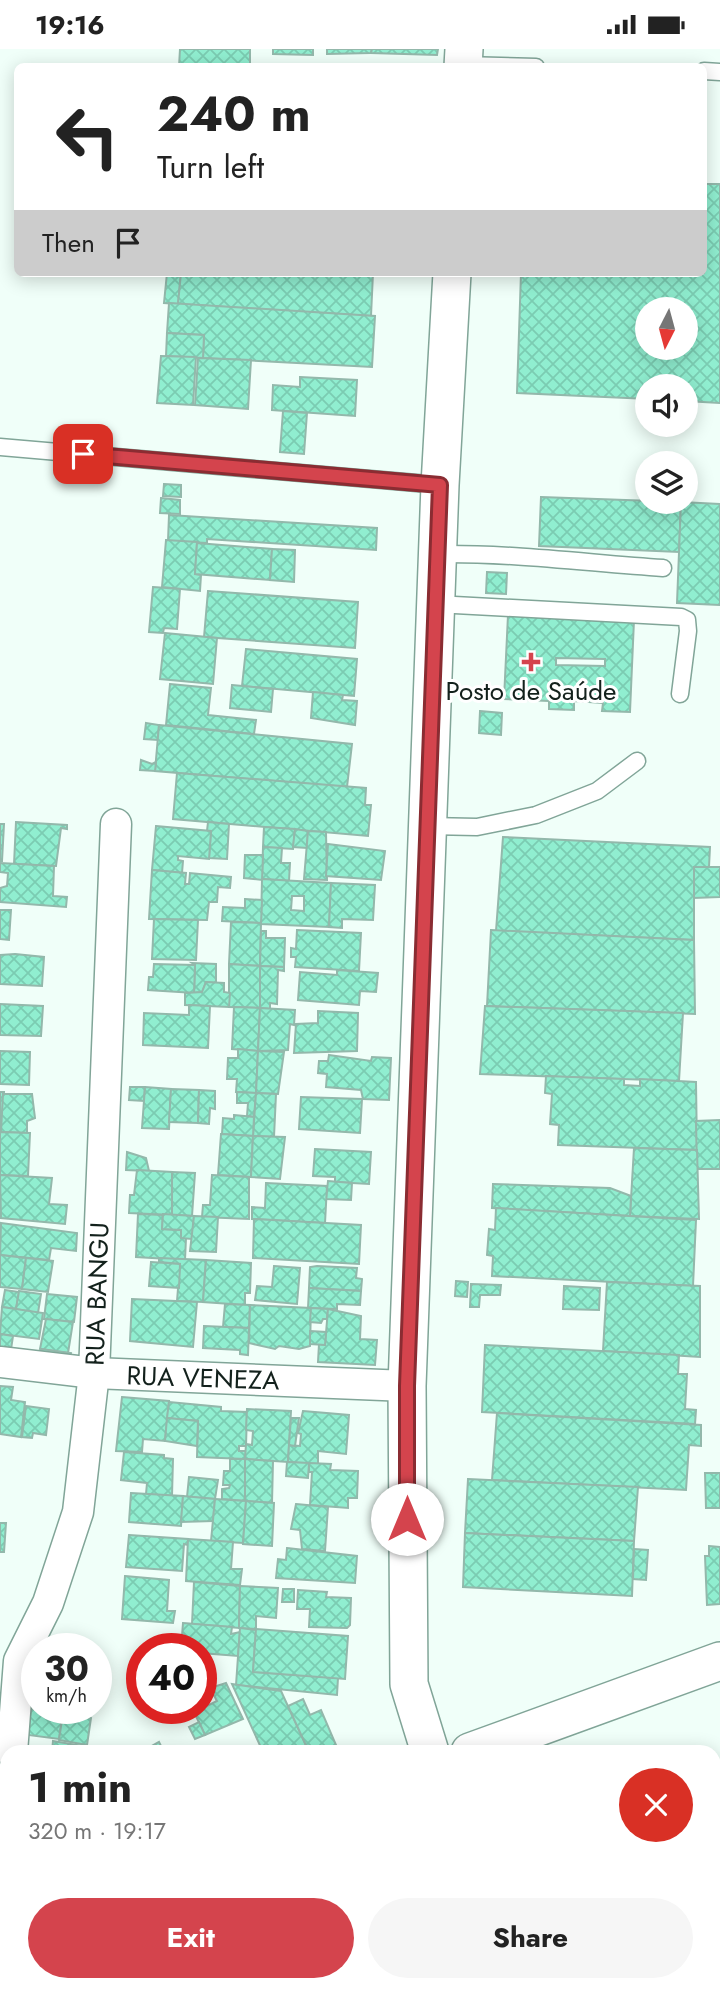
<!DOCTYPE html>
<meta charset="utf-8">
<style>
body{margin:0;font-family:Jost,sans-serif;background:#f6f6f6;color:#222;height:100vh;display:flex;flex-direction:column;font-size:26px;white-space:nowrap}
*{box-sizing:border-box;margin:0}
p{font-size:23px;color:#767676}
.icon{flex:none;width:38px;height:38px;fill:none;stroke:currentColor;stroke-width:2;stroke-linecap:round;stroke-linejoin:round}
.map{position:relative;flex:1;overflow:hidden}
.panel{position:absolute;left:0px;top:1696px;width:721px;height:247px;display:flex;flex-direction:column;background:#fff;border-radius:21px 21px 0 0;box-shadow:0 4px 18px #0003}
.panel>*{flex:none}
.banner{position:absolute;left:14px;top:14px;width:693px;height:214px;border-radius:10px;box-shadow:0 4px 18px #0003;background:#fff;color:#222;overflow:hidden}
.needle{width:46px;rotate:186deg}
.tools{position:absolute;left:635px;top:248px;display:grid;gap:14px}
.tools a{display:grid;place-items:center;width:63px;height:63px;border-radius:50%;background:#fff;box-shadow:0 4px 18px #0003;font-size:35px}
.speed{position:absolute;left:21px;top:1584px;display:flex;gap:14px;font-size:35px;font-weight:700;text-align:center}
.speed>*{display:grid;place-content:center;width:91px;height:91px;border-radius:50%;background:#fff;box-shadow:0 4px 18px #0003;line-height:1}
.speed small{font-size:18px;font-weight:400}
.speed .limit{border:10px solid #d22;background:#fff;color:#111}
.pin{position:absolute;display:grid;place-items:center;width:60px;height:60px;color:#fff;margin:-30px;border-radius:14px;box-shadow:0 4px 10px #0006}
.me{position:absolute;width:77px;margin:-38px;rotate:0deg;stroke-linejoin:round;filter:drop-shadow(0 0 5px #0008)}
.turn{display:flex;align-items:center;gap:24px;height:147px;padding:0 28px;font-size:32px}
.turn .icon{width:91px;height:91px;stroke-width:2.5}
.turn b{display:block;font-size:49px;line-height:60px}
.then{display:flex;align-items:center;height:66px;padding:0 28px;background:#0003;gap:14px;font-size:26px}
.round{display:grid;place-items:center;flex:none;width:74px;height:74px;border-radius:37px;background:#f6f6f6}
.summary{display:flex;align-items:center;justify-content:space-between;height:119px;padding:0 28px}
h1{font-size:42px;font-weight:700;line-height:52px}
.primary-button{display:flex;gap:14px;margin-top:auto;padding:14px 28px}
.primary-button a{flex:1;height:80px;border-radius:42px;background:#d4444d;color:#fff;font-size:28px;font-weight:700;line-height:80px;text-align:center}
.primary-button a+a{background:#f6f6f6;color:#222}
.status{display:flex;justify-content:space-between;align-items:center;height:49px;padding:0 35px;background:#fff;direction:ltr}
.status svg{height:19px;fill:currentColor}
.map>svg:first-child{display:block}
.building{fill:url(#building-cross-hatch);stroke:#93b8ab;stroke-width:2;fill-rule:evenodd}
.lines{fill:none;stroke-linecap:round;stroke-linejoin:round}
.service-casing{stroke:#81a598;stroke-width:19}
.minor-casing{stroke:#81a598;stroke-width:33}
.tertiary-casing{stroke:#81a598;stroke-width:40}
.service{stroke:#fff;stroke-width:16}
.minor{stroke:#fff;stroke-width:30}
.tertiary{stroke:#fff;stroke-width:37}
.route-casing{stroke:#8a2c32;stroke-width:18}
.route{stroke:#d4444d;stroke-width:12}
.poi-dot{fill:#d4444d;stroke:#fff;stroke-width:2.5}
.labels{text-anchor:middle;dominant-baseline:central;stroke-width:6;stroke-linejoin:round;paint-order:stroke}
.poi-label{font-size:26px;fill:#13211c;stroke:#fff}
.street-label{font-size:26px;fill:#13211c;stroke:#fff}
</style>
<div class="status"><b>19:16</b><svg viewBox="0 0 49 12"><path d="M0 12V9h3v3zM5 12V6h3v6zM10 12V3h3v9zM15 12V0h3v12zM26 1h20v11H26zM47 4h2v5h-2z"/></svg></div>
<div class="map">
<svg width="720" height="1941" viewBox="0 0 720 1941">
<defs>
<pattern id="building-cross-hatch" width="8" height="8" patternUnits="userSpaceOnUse" patternTransform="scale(1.75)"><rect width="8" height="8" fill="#90eed0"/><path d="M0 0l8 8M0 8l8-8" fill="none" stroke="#7bccb2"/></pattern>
</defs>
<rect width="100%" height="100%" fill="#f0fff9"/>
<g class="building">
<path d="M180 0H250V18H179Z"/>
<path d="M273 0H313V6L273 5Z"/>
<path d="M327 0H372L371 4 327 5Z"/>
<path d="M372 0H438L437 6 371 4Z"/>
<path d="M704 135H720V354L686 352V338H648V350L517 344 521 224H704ZM648 261H686V299H648Z"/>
<path d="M167 224H181L178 255 164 254Z"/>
<path d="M181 224H373L371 267 178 255Z"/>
<path d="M169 254 375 267 372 318 203 309 204 286 167 284Z"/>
<path d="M167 284 204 286 203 309 166 307Z"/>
<path d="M161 307 196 308 193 356 157 354Z"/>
<path d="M198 309 251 311 248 360 195 356Z"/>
<path d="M300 328 357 331 355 367 272 361 273 336 300 338Z"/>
<path d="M283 362 307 364 304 405 280 403Z"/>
<path d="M164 435 181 436V448L163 447Z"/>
<path d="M541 448 681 453 679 503 539 497Z"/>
<path d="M161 449 180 451V465L160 464Z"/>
<path d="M681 453 720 455V556L677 554Z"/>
<path d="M169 466 377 479 376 501 207 490V494L168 492Z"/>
<path d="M166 491 197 493 195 525 201 526 200 542 162 538Z"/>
<path d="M197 494 272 500 270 531 195 525Z"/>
<path d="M272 500 295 501 294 533 270 531Z"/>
<path d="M487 523 507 524 506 545 486 544Z"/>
<path d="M153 538 180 540 177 580 164 579 163 584 149 583Z"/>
<path d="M208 542 358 553 355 599 204 588Z"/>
<path d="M508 566 634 571 630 663 602 662 603 654 574 652V661L549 660V652L504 650ZM556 609 605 610V617L556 616Z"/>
<path d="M165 584 217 589 213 635 160 630Z"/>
<path d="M246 600 357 610 354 647 242 637Z"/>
<path d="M170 635 211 639 208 666 256 671 254 685 166 676Z"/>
<path d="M232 636 273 640 271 663 230 659Z"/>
<path d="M313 643 343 646 342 651 357 652 355 676 311 669Z"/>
<path d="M480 662 502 664 501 686 479 684Z"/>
<path d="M146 674 159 676 158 691 144 690Z"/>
<path d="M159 676 352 695 347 738 155 722Z"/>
<path d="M141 711 152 715 156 713 155 722 140 721Z"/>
<path d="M177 724 366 739 365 756H371L368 787 173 770Z"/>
<path d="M16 773 67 776V780L61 779 56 817 14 815Z"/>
<path d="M208 773 229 775 227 810 209 809 211 782H207Z"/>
<path d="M0 775H4L2 812H0Z"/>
<path d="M156 777 211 782 209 810 178 807V811L183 812 182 824 152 821Z"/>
<path d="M264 778 295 780 293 800 263 798Z"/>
<path d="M295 780 308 782 307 799 293 798Z"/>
<path d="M308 782 326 783 327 831 304 830Z"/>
<path d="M503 788 710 798 709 818H694V891L496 882Z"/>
<path d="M328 795 385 802 381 831 326 827Z"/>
<path d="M263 798 282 799 281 814H290L289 832 262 830Z"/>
<path d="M245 806H263L262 831 244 829Z"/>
<path d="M0 814 54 817 53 847 67 848 66 858 0 853V839L7 837 8 824 0 823Z"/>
<path d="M694 818H720V848L694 849Z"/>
<path d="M152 821 186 824 185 835H189L190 824 231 828 230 839 218 838 217 853H209L207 871 149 870Z"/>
<path d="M262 830 331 834 329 878 261 875ZM292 847H304V862L291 861Z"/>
<path d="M331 834 375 836 373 871 342 870V879L329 878Z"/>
<path d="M245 850 262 851 261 874 222 872 223 858 245 859Z"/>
<path d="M0 861H11L9 891 0 890Z"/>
<path d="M154 870 198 871 196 911 152 910Z"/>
<path d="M231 873 261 874 260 917 229 915Z"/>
<path d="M297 881 361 884 359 922 295 918 296 908H291V899L296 900Z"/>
<path d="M491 881 694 891 695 965 487 957Z"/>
<path d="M261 882H266V889H285L284 918 260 917Z"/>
<path d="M15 905 44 908 42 937 0 935V906Z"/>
<path d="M192 914 216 915V934L206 933 202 943 194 944 195 916Z"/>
<path d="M154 915 195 916 194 944 148 941 149 928H153Z"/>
<path d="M229 915 260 917V959L229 958Z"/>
<path d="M260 917 284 918V922L278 921 277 955 270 954V960L260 959Z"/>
<path d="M337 921 378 924 376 943 360 942 359 956 298 951 300 923 337 926Z"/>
<path d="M206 933 224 934V943L230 944 229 958 185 956V944L202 943Z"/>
<path d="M0 955 43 957 41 987 0 986Z"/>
<path d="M189 956 210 957 208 999 143 996 144 964 189 966Z"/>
<path d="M485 957 683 964 679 1032 480 1025Z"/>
<path d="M234 958 260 959 258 1002 232 1000Z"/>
<path d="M260 959 295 961 294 976 290 975 288 1001 258 1002Z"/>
<path d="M318 962 358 964 357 1002 294 1004 296 975 318 974Z"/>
<path d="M238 1000 258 1002 256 1044 236 1043 237 1030H227L228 1009H238Z"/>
<path d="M0 1002 30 1003 29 1036 0 1035Z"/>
<path d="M258 1002 284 1003 278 1045 256 1044Z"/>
<path d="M329 1006 371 1012 372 1008 391 1009 389 1051 363 1050 361 1041 326 1038 327 1025 318 1024 319 1012H328Z"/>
<path d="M546 1027 624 1030V1036L640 1037V1030L696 1033 697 1101 558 1096 559 1076 550 1075 552 1045 545 1044Z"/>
<path d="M130 1038H145L144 1052 129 1051Z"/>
<path d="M145 1038 171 1040 169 1080 142 1079Z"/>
<path d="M171 1040 199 1041 198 1074 169 1073Z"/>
<path d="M199 1041 215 1042V1060L210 1059 209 1075 198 1074Z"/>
<path d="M0 1043H4L1 1083H0Z"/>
<path d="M237 1043 256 1044 254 1068 247 1067 248 1054H237Z"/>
<path d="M256 1044 276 1045 274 1088 253 1087Z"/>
<path d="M3 1045H32L35 1069 27 1072V1084L1 1083Z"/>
<path d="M301 1048 362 1050 360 1084 299 1080Z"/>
<path d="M234 1066 254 1068 253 1087 222 1085 223 1069 234 1070Z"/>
<path d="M720 1071V1120H697L696 1072Z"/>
<path d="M0 1083 30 1084 28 1127 0 1126Z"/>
<path d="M221 1085 253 1087 251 1128 218 1126Z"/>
<path d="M253 1087 285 1088 280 1130 251 1128Z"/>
<path d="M634 1099 697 1101 699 1170 630 1167Z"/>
<path d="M315 1100 371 1103 369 1135 335 1133V1128L313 1127Z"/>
<path d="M127 1103 146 1109 149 1122 126 1121Z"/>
<path d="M137 1121 172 1123V1166L129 1164 130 1146H134Z"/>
<path d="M172 1123 195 1124 192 1167 172 1166Z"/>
<path d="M0 1126 52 1129 49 1155 67 1156 65 1175 1 1169Z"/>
<path d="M212 1126 249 1128V1170L202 1168 203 1156H210Z"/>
<path d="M328 1132 352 1134 351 1151 326 1150Z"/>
<path d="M266 1134 327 1137 325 1174 252 1170V1158L265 1159Z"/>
<path d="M493 1135 610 1139 631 1147 630 1167 492 1159Z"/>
<path d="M496 1159 696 1171 693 1237 492 1227 493 1207 487 1206 489 1180 495 1181Z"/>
<path d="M138 1165 163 1166 162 1180 181 1181V1189H186L185 1211 136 1208Z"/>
<path d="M163 1165 194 1167 192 1190 181 1189V1181L162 1180Z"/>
<path d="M194 1167 218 1168 216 1203 190 1202Z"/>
<path d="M254 1170 361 1176 359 1215 253 1209Z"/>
<path d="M1 1174 77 1184 76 1202 51 1199 49 1211 0 1206Z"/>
<path d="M0 1206 26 1209 22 1240 0 1238Z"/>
<path d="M26 1209 53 1212 48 1243 22 1240Z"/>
<path d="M159 1209 206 1211 203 1253 177 1252 180 1215 159 1213Z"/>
<path d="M206 1211 251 1214 250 1244H245V1256L203 1253Z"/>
<path d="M151 1213 180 1215 179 1239 149 1237Z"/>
<path d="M274 1217 300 1219 297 1255 255 1251 257 1237 272 1238Z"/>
<path d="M317 1217 357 1219 356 1229 362 1230 361 1242 309 1239 310 1218Z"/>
<path d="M456 1232 468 1233 467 1248 455 1247Z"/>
<path d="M607 1233 700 1237V1308L603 1302Z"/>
<path d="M471 1235 501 1236 500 1246H480L479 1258H470Z"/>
<path d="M564 1237 600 1239 599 1261 563 1260Z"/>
<path d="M309 1239 361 1242 360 1256 337 1255V1260L308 1259Z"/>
<path d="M5 1241 19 1243 16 1260 2 1258Z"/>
<path d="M19 1242 41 1245 38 1264 16 1260Z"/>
<path d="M47 1245 77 1248 74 1273 44 1270Z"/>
<path d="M132 1250 197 1253 193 1298 130 1292Z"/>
<path d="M225 1255 250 1256 249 1279 223 1278Z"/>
<path d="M250 1256 311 1259 310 1297 299 1300 279 1297 275 1300 249 1294Z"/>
<path d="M2 1258 43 1264 39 1290 0 1285Z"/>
<path d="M311 1259 328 1260 327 1270H323L321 1274 310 1273Z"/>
<path d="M328 1260 361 1267 360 1290 377 1291 375 1316 318 1313 319 1295 325 1296Z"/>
<path d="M46 1270 73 1273 68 1304 40 1300Z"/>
<path d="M204 1277 249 1279 248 1306 240 1305V1301L203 1299Z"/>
<path d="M310 1282 326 1283 325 1296 310 1295Z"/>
<path d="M0 1285 13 1287 10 1307 0 1305Z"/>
<path d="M485 1296 679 1306 678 1325H687L685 1360 696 1361 695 1375 482 1363Z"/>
<path d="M41 1300 71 1304 69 1314 39 1309Z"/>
<path d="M0 1337 13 1338 11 1351 25 1353 21 1388 0 1385Z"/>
<path d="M122 1348 169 1352 165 1392 143 1390 142 1403 116 1402Z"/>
<path d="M169 1353 221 1358V1362L247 1363 246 1397H239V1402H246L245 1410 197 1408 198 1372 167 1369Z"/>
<path d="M26 1357 49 1360 46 1386 33 1384 32 1389 22 1388Z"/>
<path d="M247 1360 291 1362 288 1413 245 1410 246 1395 252 1396 253 1382 246 1381Z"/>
<path d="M303 1362 349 1366 346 1405 318 1402V1415L288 1413 289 1396 300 1397 301 1385 298 1384Z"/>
<path d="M497 1364 701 1376V1397L689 1396 686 1441 492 1431Z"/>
<path d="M167 1369 198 1372 197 1397 165 1392Z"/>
<path d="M291 1369H299L295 1397 289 1396Z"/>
<path d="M124 1403 164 1406V1409L173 1410 172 1447 146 1445 147 1434 121 1431Z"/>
<path d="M230 1410H245V1452L222 1450V1440L229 1439 230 1436H223L224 1422H230Z"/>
<path d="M245 1410 273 1412 272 1454 245 1452Z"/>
<path d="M287 1413 309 1414 308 1429 286 1427Z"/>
<path d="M309 1414 331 1415 330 1421 358 1422 357 1449H348V1459L310 1456 312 1423H309Z"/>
<path d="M705 1424H720V1459H706Z"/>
<path d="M189 1428 218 1431 215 1450 187 1448Z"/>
<path d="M468 1430 638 1438 634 1492 465 1484Z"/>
<path d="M131 1444 183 1447 181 1477 129 1473Z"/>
<path d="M183 1447 215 1450 213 1472 181 1473Z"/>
<path d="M215 1450 246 1452 243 1494 211 1492Z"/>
<path d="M246 1452 274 1454 272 1497 243 1495Z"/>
<path d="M296 1455 328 1458 325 1502 302 1500 300 1481 291 1480Z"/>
<path d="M0 1474H6L4 1503H0Z"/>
<path d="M465 1484 634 1492 632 1547 463 1538Z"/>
<path d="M129 1486 188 1490V1496L184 1495 182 1522 126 1518Z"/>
<path d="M188 1490 233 1493 231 1520H242L240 1536 186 1532Z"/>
<path d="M709 1497 720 1498V1555L707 1556 705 1507H709Z"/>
<path d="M287 1499 357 1507 355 1534 276 1529 278 1510 286 1511Z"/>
<path d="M634 1500 648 1501 646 1531 633 1530Z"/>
<path d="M125 1527 169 1531 167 1562H175L173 1574 122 1570Z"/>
<path d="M194 1533 240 1537 239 1579 192 1575Z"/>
<path d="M240 1537 278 1539 276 1569 256 1567V1580L239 1579Z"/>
<path d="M283 1540H294V1553H282Z"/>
<path d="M298 1541 327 1543 326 1548 351 1549 350 1576 347 1579 309 1578 310 1560H297Z"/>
<path d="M183 1574 232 1578 231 1585 240 1583 238 1607 201 1604V1600H181Z"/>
<path d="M240 1579 256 1581 253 1623 338 1629 337 1646 236 1636Z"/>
<path d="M256 1580 348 1587 345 1630 253 1623Z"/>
<path d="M226 1634 243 1670 205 1686 192 1659H201L202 1646 207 1657 217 1652 210 1639Z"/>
<path d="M232 1635 281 1642 309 1703H263Z"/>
<path d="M303 1650 310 1666 321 1661 339 1703H309L288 1657Z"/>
<path d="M57 1659H90V1669L57 1663Z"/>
<path d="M31 1660 63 1664 59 1690 28 1686Z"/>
<path d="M63 1664 91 1669 87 1696 59 1691Z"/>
<path d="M199 1673 205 1686 195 1690 189 1678Z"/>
<path d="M53 1692 89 1698 88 1703H52Z"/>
<path d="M159 1693 164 1703H141Z"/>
</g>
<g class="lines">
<g class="service-casing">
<g id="service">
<path d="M463 16 536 18"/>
<path d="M704 22 720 23"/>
<path d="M0 398 440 436"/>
<path d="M437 505C513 504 588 514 663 519"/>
<path d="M436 555 681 568 687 571 688 582 680 645"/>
<path d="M428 777 477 778 536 766 597 742 637 712"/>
</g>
</g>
<g class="minor-casing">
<g id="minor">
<path d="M0 1313 94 1324 407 1337"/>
<path d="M12 1703 19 1612 48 1554 78 1463 94 1324 116 775"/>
</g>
</g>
<g class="tertiary-casing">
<g id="tertiary">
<path d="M463 18 464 0"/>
<path d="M430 1703 409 1635 407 1337 440 436 452 224"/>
<path d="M470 1703 720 1612"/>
<path d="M0 1928 7 1926"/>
</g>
</g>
<use href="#service" class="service"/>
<use href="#minor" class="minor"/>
<use href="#tertiary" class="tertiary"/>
</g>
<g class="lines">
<g class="route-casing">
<path id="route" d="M83 405 440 436 407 1337V1470"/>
</g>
<use href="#route" class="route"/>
</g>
<path class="poi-dot" d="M527.5 602.5h7v7h7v7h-7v7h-7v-7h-7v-7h7z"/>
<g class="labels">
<g class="poi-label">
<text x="531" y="642">Posto de Saúde</text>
</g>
<g class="street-label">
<text transform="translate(97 1245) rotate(-88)">RUA BANGU</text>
<text transform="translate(203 1329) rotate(2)">RUA VENEZA</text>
</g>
</g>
</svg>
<div class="tools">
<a><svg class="needle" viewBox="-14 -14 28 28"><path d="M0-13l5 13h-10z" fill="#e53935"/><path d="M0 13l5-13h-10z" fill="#767676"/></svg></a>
<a><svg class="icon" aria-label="sound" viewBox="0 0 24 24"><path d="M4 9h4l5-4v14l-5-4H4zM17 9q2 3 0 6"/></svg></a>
<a><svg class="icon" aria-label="layers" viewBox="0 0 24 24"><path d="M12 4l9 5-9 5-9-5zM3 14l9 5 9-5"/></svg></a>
</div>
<div class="speed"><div>30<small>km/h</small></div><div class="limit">40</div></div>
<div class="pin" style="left:83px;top:405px;background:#d93025"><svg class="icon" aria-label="arrive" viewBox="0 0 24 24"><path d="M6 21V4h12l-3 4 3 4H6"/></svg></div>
<svg class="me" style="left:407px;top:1470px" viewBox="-20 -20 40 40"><circle r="19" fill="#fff"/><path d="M0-13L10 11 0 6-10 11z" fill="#d4444d"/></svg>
<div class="banner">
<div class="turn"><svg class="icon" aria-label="left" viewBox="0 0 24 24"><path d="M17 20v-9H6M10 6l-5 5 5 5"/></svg><div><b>240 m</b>Turn left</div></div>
<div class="then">Then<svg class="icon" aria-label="arrive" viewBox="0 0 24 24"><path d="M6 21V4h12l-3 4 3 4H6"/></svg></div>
</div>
<section class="panel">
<div class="summary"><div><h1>1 min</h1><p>320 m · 19:17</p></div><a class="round" style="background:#d93025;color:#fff"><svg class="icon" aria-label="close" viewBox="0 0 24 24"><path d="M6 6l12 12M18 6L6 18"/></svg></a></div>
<div class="primary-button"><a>Exit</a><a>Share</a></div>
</section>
</div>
